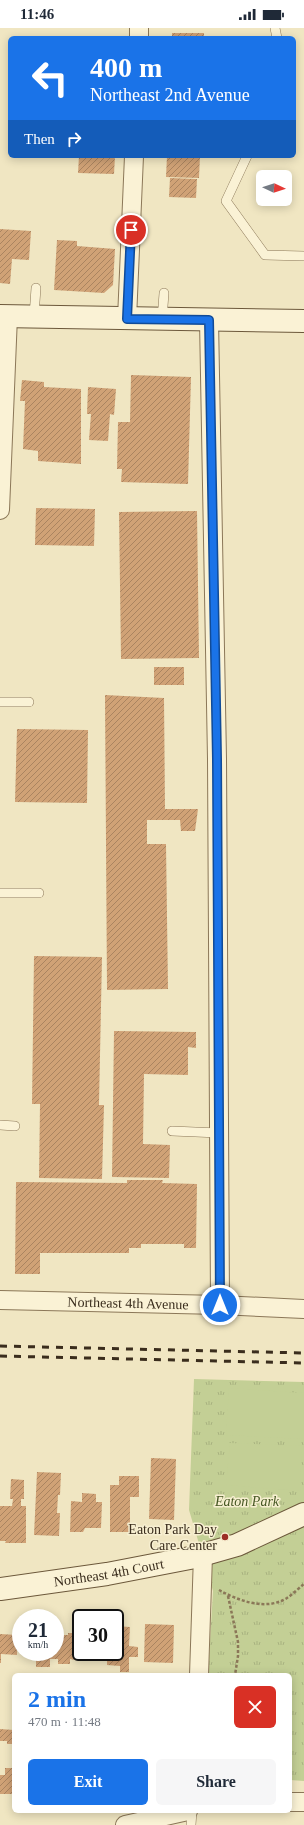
<!DOCTYPE html>
<meta charset="utf-8">
<style>
body{margin:0;font-family:"Times New Roman",serif;background:#f6f6f7;color:#1f2937;height:100vh;display:flex;flex-direction:column;font-size:15px;white-space:nowrap}
*{box-sizing:border-box;margin:0}
p{font-size:13px;color:#747a83}
.icon{flex:none;width:22px;height:22px;fill:none;stroke:currentColor;stroke-width:2;stroke-linecap:round;stroke-linejoin:round}
.map{position:relative;flex:1;overflow:hidden}
.details{position:absolute;left:12px;top:1645px;width:280px;height:140px;display:flex;flex-direction:column;background:#fff;border-radius:6px;box-shadow:0 2px 10px #0003}
.details>*{flex:none}
.top-card{position:absolute;left:8px;top:8px;width:288px;height:122px;border-radius:6px;box-shadow:0 2px 10px #0003;background:#1a73e8;color:#fff;overflow:hidden}
.needle{width:26px;rotate:94deg}
.buttons{position:absolute;left:256px;top:142px;display:grid;gap:8px}
.buttons a{display:grid;place-items:center;width:36px;height:36px;border-radius:6px;background:#fff;box-shadow:0 2px 10px #0003;font-size:20px}
.speed{position:absolute;left:12px;top:1581px;display:flex;gap:8px;font-size:20px;font-weight:700;text-align:center}
.speed>*{display:grid;place-content:center;width:52px;height:52px;border-radius:50%;background:#fff;box-shadow:0 2px 10px #0003;line-height:1}
.speed small{font-size:10px;font-weight:400}
.speed .limit{border:2px solid #111;border-radius:6px;background:#fff;color:#111}
.pin{position:absolute;display:grid;place-items:center;width:34px;height:34px;color:#fff;margin:-17px;border:2px solid #fff;border-radius:50%;box-shadow:0 1px 4px #0007}
.me{position:absolute;width:44px;margin:-22px;rotate:0deg;stroke-linejoin:round;filter:drop-shadow(0 0 3px #0008)}
.turn{display:flex;align-items:center;gap:14px;height:84px;padding:0 16px;font-size:18px}
.turn .icon{width:52px;height:52px;stroke-width:2.5}
.turn b{display:block;font-size:28px;line-height:34px}
.then{display:flex;align-items:center;height:38px;padding:0 16px;background:#0003;gap:8px;font-size:15px}
.round{display:grid;place-items:center;flex:none;width:42px;height:42px;border-radius:6px;background:#f6f6f7}
.summary{display:flex;align-items:center;justify-content:space-between;height:68px;padding:0 16px}
h1{font-size:24px;font-weight:700;line-height:30px;color:#1a73e8}
.button{display:flex;gap:8px;margin-top:auto;padding:8px 16px}
.button a{flex:1;height:46px;border-radius:6px;background:#1a73e8;color:#fff;font-size:16px;font-weight:700;line-height:46px;text-align:center}
.button a+a{background:#f6f6f7;color:#1f2937}
.status{display:flex;justify-content:space-between;align-items:center;height:28px;padding:0 20px;background:#fff;direction:ltr}
.status svg{height:11px;fill:currentColor}
.map>svg:first-child{display:block}
.park{fill:url(#park-tufts)}
.pitch{fill:#c3cf95}
.building{fill:url(#building-hatch)}
.lines{fill:none;stroke-linecap:round;stroke-linejoin:round}
.lane-casing{stroke:#8b7758;stroke-width:10}
.street-casing{stroke:#8b7758;stroke-width:20}
.secondary-casing{stroke:#6c583b;stroke-width:24}
.path{stroke:#8b7758;stroke-width:2.5;stroke-dasharray:3 2;stroke-linecap:butt}
.lane{stroke:#faf2d5;stroke-width:9}
.street{stroke:#faf2d5;stroke-width:18}
.secondary{stroke:#faf2d5;stroke-width:22}
.rail{stroke:#3a2d1d;stroke-width:3;stroke-dasharray:7 7;stroke-linecap:butt}
.route-casing{stroke:#114b97;stroke-width:10}
.route{stroke:#1a73e8;stroke-width:7}
.poi-dot{fill:#9c2e25;stroke:#f7efd1;stroke-width:1.5}
.labels{text-anchor:middle;dominant-baseline:central;stroke-width:3;stroke-linejoin:round;paint-order:stroke}
.street-label{font-size:14px;fill:#3a2d1d;stroke:#f7efd1}
.park-label{font-size:14px;font-style:italic;fill:#465723;stroke:#f7efd1}
.poi-label{font-size:14px;fill:#3a2d1d;stroke:#f7efd1;text-anchor:end}
</style>
<div class="status"><b>11:46</b><svg viewBox="0 0 49 12"><path d="M0 12V9h3v3zM5 12V6h3v6zM10 12V3h3v9zM15 12V0h3v12zM26 1h20v11H26zM47 4h2v5h-2z"/></svg></div>
<div class="map">
<svg width="304" height="1797" viewBox="0 0 304 1797">
<defs>
<pattern id="park-tufts" width="24" height="20" patternUnits="userSpaceOnUse"><rect width="24" height="20" fill="#c3cf95"/><path d="M3 7l-1-3M5 7V3M7 7l1-3M15 17l-1-3M17 17v-4M19 17l1-3" fill="none" stroke="#a8b280"/></pattern>
<pattern id="building-hatch" width="6" height="6" patternUnits="userSpaceOnUse"><rect width="6" height="6" fill="#d0a276"/><path d="M-1 1l2-2M0 6l6-6M5 7l2-2" fill="none" stroke="#aa8460"/></pattern>
</defs>
<rect width="100%" height="100%" fill="#f0e6c2"/>
<path class="park" d="M194 1351 304 1354V1753L290 1752V1647H208L213 1563 189 1482Z"/>
<g class="pitch">
<path d="M229 1360 304 1365V1411L226 1407Z"/>
<path d="M230 1415 302 1418 300 1463 226 1457Z"/>
</g>
<g class="building">
<rect x="172" y="5" width="32" height="5"/>
<rect x="74" y="8" width="27" height="2"/>
<path d="M79 128H115L114 146 78 145Z"/>
<path d="M167 128H200L199 150 166 149Z"/>
<path d="M170 150 197 151 196 170 169 169Z"/>
<path d="M0 201 31 203 29 232 12 231 10 256 0 255Z"/>
<path d="M57 212 77 213V218L115 221 113 257 104 265 54 262Z"/>
<path d="M131 347 191 349 188 456 121 454 122 441H117L118 394H130Z"/>
<path d="M22 352 44 354V359L81 361V436L38 433V423L23 421 25 373H20Z"/>
<path d="M88 359 116 361 114 387 110 386 108 413 89 412 91 386H87Z"/>
<path d="M36 480 95 481 94 518 35 517Z"/>
<path d="M197 483 199 630 121 631 119 484Z"/>
<rect x="154" y="639" width="30" height="18"/>
<path d="M105 667 164 670 165 781H198L195 803H181L180 792H147V816H166L168 961 107 962Z"/>
<path d="M17 701 88 702 87 775 15 774Z"/>
<path d="M34 928 102 929 99 1077H104L102 1151 39 1150 40 1076H32Z"/>
<path d="M114 1003 196 1004V1020L188 1019V1047L144 1046 143 1116 170 1117 169 1150 112 1149Z"/>
<path d="M127 1152H163L162 1155 197 1156 196 1220H184V1216H141V1220H129V1225H40V1246H15L16 1154 127 1155Z"/>
<path d="M151 1430 176 1431 174 1492 149 1491Z"/>
<path d="M37 1444 61 1445 60 1467H58L57 1485H60L59 1508 34 1507Z"/>
<path d="M119 1448H139V1469H130V1504H110V1457H119Z"/>
<path d="M11 1451 24 1452V1471H21V1478H26V1515H5L6 1513H0V1478H12L13 1471H10Z"/>
<path d="M82 1465 96 1466V1474H102L101 1500H85L83 1504H70L71 1473 82 1474Z"/>
<path d="M145 1596 174 1597 173 1635 144 1634Z"/>
<path d="M115 1598 130 1599 129 1618 138 1619V1629H129V1644H120V1638L107 1637V1624H115Z"/>
<path d="M68 1605H77L76 1632 70 1631V1636H58V1631H50V1639H36V1624H55V1607H68Z"/>
<path d="M0 1606 17 1607V1627L1 1626V1635H0Z"/>
<path d="M0 1701 14 1702V1716H7V1713H0Z"/>
<path d="M5 1740H14V1766H0V1747H5Z"/>
</g>
<g class="lines">
<g class="lane-casing">
<g id="lane">
<path d="M275 0 277 10"/>
<path d="M247 128 226 173 265 227 304 228"/>
<path d="M34 288 36 260"/>
<path d="M162 292 164 265"/>
<path d="M0 674H29"/>
<path d="M0 865H39"/>
<path d="M0 1097 15 1098"/>
<path d="M172 1103 219 1105"/>
<path d="M191 1797 192 1783"/>
</g>
</g>
<g class="street-casing">
<g id="street">
<path d="M139 10V0"/>
<path d="M127 291 134 128"/>
<path d="M209 292 217 731 220 1277"/>
<path d="M0 482 8 288"/>
<path id="s1" d="M0 1272 220 1277 304 1281"/>
<path d="M199 1647 203 1527"/>
<path d="M290 1774H304"/>
<path d="M125 1797 188 1783"/>
</g>
</g>
<g class="secondary-casing">
<g id="secondary">
<path d="M0 288 304 293"/>
<path id="s2" d="M0 1561 107 1546 195 1529 237 1517 304 1486"/>
</g>
</g>
<g class="path">
<path d="M219 1562C239 1573 266 1583 287 1570 293 1566 299 1560 304 1556"/>
<path d="M228 1568 238 1614V1628L235 1647"/>
</g>
<use href="#lane" class="lane"/>
<use href="#street" class="street"/>
<use href="#secondary" class="secondary"/>
<g class="rail">
<path d="M0 1318 304 1325"/>
<path d="M0 1328 304 1335"/>
</g>
</g>
<g class="lines">
<g class="route-casing">
<path id="route" d="M131 202 127 291 209 292 217 731 220 1277"/>
</g>
<use href="#route" class="route"/>
</g>
<circle class="poi-dot" cx="225" cy="1509" r="4"/>
<g class="labels">
<g class="street-label">
<text stroke="none"><textPath href="#s1" startOffset="128">Northeast 4th Avenue</textPath></text>
<text stroke="none"><textPath href="#s2" startOffset="110">Northeast 4th Court</textPath></text>
</g>
<g class="park-label">
<text x="247" y="1473">Eaton Park</text>
</g>
<g class="poi-label">
<text x="217" y="1501">Eaton Park Day<tspan x="217" dy="16">Care Center</tspan></text>
</g>
</g>
</svg>
<div class="buttons">
<a><svg class="needle" viewBox="-14 -14 28 28"><path d="M0-13l5 13h-10z" fill="#e53935"/><path d="M0 13l5-13h-10z" fill="#747a83"/></svg></a>
</div>
<div class="speed"><div>21<small>km/h</small></div><div class="limit">30</div></div>
<div class="pin" style="left:131px;top:202px;background:#d93025"><svg class="icon" aria-label="arrive" viewBox="0 0 24 24"><path d="M6 21V4h12l-3 4 3 4H6"/></svg></div>
<svg class="me" style="left:220px;top:1277px" viewBox="-20 -20 40 40"><circle r="17" fill="#1a73e8" stroke="#fff" stroke-width="3"/><path d="M0-11L8 9 0 5-8 9z" fill="#fff"/></svg>
<div class="top-card">
<div class="turn"><svg class="icon" aria-label="left" viewBox="0 0 24 24"><path d="M17 20v-9H6M10 6l-5 5 5 5"/></svg><div><b>400 m</b>Northeast 2nd Avenue</div></div>
<div class="then">Then<svg class="icon" aria-label="right" viewBox="0 0 24 24"><path d="M7 20v-9h11M14 6l5 5-5 5"/></svg></div>
</div>
<section class="details">
<div class="summary"><div><h1>2 min</h1><p>470 m · 11:48</p></div><a class="round" style="background:#d93025;color:#fff"><svg class="icon" aria-label="close" viewBox="0 0 24 24"><path d="M6 6l12 12M18 6L6 18"/></svg></a></div>
<div class="button"><a>Exit</a><a>Share</a></div>
</section>
</div>
